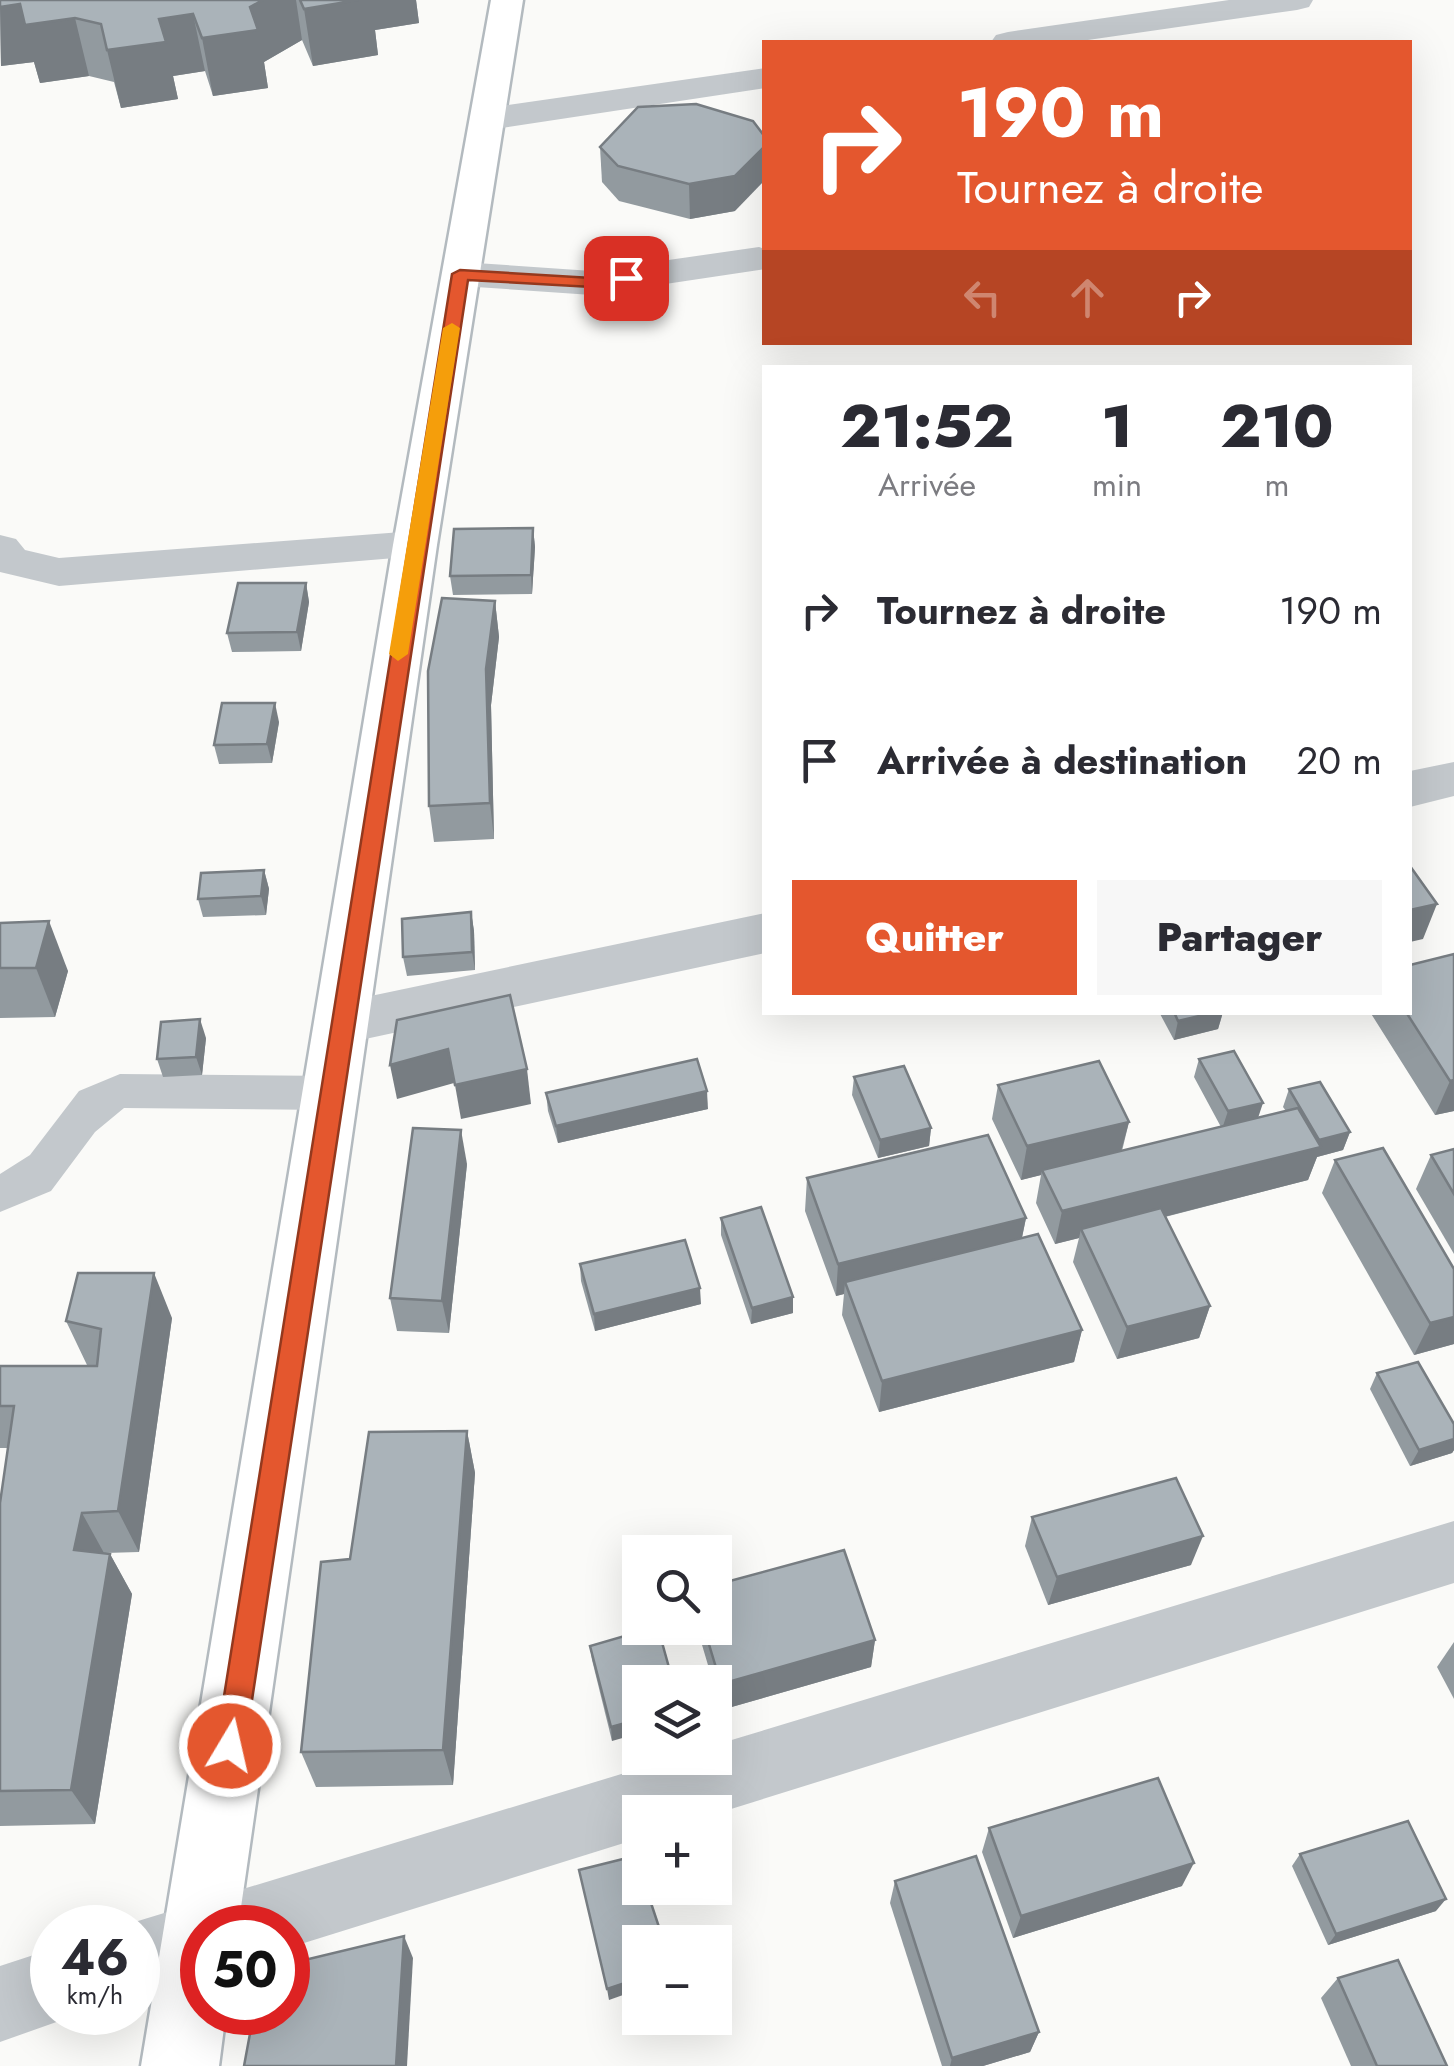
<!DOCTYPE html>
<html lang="fr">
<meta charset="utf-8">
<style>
body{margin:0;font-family:Jost,sans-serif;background:#f7f7f7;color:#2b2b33;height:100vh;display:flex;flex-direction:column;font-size:38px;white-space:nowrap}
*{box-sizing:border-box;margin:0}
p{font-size:32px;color:#7c7c81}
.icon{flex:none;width:55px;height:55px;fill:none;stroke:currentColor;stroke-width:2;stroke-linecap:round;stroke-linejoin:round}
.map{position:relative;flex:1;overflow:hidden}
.panel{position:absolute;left:762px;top:365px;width:650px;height:650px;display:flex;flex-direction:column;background:#fff;border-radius:0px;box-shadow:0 10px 40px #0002}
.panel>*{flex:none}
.top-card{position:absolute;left:762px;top:40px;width:650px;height:305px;border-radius:0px;box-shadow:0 10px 40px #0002;background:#e4572e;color:#fff;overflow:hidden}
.fabs{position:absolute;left:622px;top:1535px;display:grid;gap:20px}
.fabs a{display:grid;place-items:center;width:110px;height:110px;border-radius:0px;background:#fff;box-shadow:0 10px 40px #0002;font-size:50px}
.speed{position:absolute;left:30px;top:1905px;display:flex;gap:20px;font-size:50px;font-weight:700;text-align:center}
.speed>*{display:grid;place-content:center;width:130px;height:130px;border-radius:50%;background:#fff;box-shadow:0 10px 40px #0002;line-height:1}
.speed small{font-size:25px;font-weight:400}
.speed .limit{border:15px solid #d22;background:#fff;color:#111}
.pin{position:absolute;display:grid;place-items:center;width:85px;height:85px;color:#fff;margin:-42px;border-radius:20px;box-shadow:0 5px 15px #0006}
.me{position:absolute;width:110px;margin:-55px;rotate:9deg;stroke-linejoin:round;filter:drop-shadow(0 0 8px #0008)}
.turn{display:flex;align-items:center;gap:35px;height:210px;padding:0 30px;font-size:45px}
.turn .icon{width:130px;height:130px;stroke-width:2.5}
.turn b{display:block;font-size:70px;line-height:85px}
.lanes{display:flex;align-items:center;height:95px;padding:0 30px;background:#0003;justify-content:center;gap:50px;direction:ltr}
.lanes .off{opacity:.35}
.eta{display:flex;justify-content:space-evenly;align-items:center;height:170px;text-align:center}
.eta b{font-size:60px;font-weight:800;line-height:70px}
.action{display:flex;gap:20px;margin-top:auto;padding:20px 30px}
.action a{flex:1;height:115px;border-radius:0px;background:#e4572e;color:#fff;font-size:40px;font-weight:800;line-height:115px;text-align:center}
.action a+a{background:#f7f7f7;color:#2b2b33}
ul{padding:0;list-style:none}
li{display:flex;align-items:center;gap:30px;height:150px;padding:0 30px}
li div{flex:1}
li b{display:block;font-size:38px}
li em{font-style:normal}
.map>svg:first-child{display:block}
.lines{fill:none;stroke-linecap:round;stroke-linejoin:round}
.secondary-casing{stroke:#b3babf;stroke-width:5}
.lane{fill:#c3c8cc;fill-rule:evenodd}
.street{fill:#c3c8cc;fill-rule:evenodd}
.secondary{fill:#fff;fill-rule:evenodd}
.wall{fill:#929a9f}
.shaded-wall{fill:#777d82}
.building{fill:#aab3b9;stroke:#777d82;stroke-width:2.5}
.route{fill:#e4572e;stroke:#94391e;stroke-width:2.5}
.slow{fill:#f59e0b}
</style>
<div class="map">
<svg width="1454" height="2066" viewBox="0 0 1454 2066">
<rect width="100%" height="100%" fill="#fafaf8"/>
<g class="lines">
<g class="secondary-casing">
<path id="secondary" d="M491 0H523L437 545 238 1928H202V2012H226L219 2066H141L393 545Z"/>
</g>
<path class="lane" d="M120 1074 332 1076 347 1081 354 1093 347 1105 332 1110 124 1108 95 1132 51 1191 0 1212V1174L30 1155 79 1091Z"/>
<g class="street">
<path d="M1229 0H1313L1309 7 1297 10 1074 42H991L996 35 1008 32Z"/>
<path d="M765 68V88L488 130 475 127 470 119 475 111 488 108Z"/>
<path d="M759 247 765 249V269L592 295 461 286 447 282 442 274 447 266 461 262 592 271Z"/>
<path d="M415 531 431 535 437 545 431 555 59 586 0 572V535L16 539 25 550 59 558Z"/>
<path d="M1454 762V796L1410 807V771Z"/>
<path d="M765 913V953L342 1044 323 1038 315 1023 323 1008 342 1002Z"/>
<path d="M1454 1521V1583L715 1814 640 1812V1838L288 1948V1928H202V1974L138 1995V1928H121L138 1921 674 1758H715V1745Z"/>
<path d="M52 1949V2012L79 2014 0 2042V1966Z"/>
</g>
<use href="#secondary" class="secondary"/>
</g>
<g class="wall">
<path d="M0 0H416L419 23 375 30 378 55 313 66 302 40 264 62 268 88 213 96 205 71 173 76 178 99 121 108 114 82 89 76 40 83 34 62 1 66Z"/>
<path d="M638 107 735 211 690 219 619 201 602 182 600 147Z"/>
<path d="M533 528 535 547 532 594 453 595 450 576Z"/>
<path d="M306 583 309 602 301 651 232 652 227 633Z"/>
<path d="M495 601 499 637 491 705 494 839 434 842 429 806Z"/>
<path d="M279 722 272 763 219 764 214 745Z"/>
<path d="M264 870 269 889 266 915 203 917 198 899Z"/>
<path d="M471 912 474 931 475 970 407 976 403 957Z"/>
<path d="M0 923 68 971 55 1017 0 1018Z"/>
<path d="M1454 954V1111L1435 1115 1370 1012H1410Z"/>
<path d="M1159 1012H1223L1218 1029 1174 1040Z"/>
<path d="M206 1038 202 1075 163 1077 157 1059Z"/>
<path d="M1199 1059 1258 1118 1286 1111 1283 1107 1289 1089 1350 1132 1343 1150 1317 1157 1308 1180 1165 1217 1210 1306 1199 1338 1117 1359 1073 1262 1079 1238 1055 1244 1036 1203 1041 1175 1021 1180 992 1119 998 1085 1129 1122 1122 1151 1221 1127 1194 1077Z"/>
<path d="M854 1077 931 1128 929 1146 878 1158 852 1095Z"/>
<path d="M546 1093 708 1109 558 1143 548 1111Z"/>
<path d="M1454 1149V1254L1416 1189 1431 1155Z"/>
<path d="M1335 1160 1454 1269V1344L1414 1355 1322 1193Z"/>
<path d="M467 1164 449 1333 397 1331 390 1298Z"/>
<path d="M807 1178 1026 1218 1022 1238 1082 1330 1074 1362 879 1412 842 1315 844 1294 836 1296 805 1211Z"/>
<path d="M721 1218 793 1313 751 1324 721 1235Z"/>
<path d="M580 1264 701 1304 595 1331 581 1281Z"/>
<path d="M172 1318 139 1552 105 1553 110 1554 132 1594 95 1824 0 1826V1503L8 1448H0V1366L87 1365 66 1321Z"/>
<path d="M1377 1373 1454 1424V1450L1452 1453 1410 1466 1370 1389Z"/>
<path d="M467 1431 475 1473 453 1785 316 1787 301 1752 350 1559Z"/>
<path d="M1032 1517 1191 1565 1048 1605 1025 1546Z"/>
<path d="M652 1628 612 1741 592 1660 590 1646Z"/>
<path d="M697 1628H715L875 1640 871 1667 721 1710 715 1690V1682H713Z"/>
<path d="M1454 1642V1699L1437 1667Z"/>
<path d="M989 1828 1182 1886 1013 1938 982 1852Z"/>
<path d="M1300 1854 1436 1911 1328 1945 1292 1866Z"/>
<path d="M895 1881 1039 2032 1030 2052 983 2066H942L890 1903Z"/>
<path d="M1338 1978 1447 2066H1351L1321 1998Z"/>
</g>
<g class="shaded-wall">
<path d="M263 0H296L302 40 264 62 268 88 213 96 202 38Z"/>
<path d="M357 0H416L419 23 375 30 378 55 313 66 304 9Z"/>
<path d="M20 4 75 18 89 76 40 83 34 62 1 66 0 7Z"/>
<path d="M193 14 205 71 173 76 178 99 121 108 107 50 159 19Z"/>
<path d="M765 146V180L735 211 690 219 689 184Z"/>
<path d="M533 528 535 547 532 594 531 575Z"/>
<path d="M306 583 309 602 301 651 297 632Z"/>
<path d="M495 601 499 637 491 705 494 839 490 803 486 669Z"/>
<path d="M275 703 279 722 272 763 267 744Z"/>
<path d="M264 870 269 889 266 915 261 896Z"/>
<path d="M1437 904 1423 939 1410 942V910Z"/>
<path d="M471 912 474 931 475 970 472 952Z"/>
<path d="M49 921 68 971 55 1017 36 968Z"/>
<path d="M1216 1012H1223L1218 1029 1174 1040 1178 1021Z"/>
<path d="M200 1019 206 1038 202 1075 196 1057Z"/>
<path d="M448 1049 454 1083 397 1099 390 1065Z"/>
<path d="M527 1069 531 1104 461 1119 455 1085Z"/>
<path d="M1454 1080V1111L1435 1115 1450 1081Z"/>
<path d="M707 1091 708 1109 558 1143 556 1126Z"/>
<path d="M1263 1103 1257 1121 1222 1129 1228 1111Z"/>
<path d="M1129 1122 1120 1155 1042 1170 1041 1175 1021 1180 1027 1146Z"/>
<path d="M931 1128 929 1146 878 1158 880 1140Z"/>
<path d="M461 1130 467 1164 449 1333 442 1301Z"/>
<path d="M1350 1132 1343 1150 1317 1157 1308 1180 1085 1237 1081 1229 1079 1238 1055 1244 1062 1211 1316 1148 1319 1140Z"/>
<path d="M1026 1218 1019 1251 845 1282 844 1294 836 1296 838 1264Z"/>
<path d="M154 1273 172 1318 139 1552 118 1511Z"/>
<path d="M700 1288 701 1304 595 1331 594 1314Z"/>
<path d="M793 1297V1313L751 1324 752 1308Z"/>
<path d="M1210 1306 1199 1338 1117 1359 1127 1327Z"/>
<path d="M1454 1317V1344L1414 1355 1430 1323Z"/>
<path d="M1082 1330 1074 1362 879 1412 882 1381Z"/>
<path d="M467 1431 475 1473 453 1785 443 1750Z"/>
<path d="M1454 1439V1450L1452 1453 1410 1466 1419 1450Z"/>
<path d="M82 1513 104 1553 74 1550Z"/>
<path d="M1203 1536 1191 1565 1048 1605 1057 1577Z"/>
<path d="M110 1554 132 1594 95 1824 71 1790Z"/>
<path d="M875 1640 871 1667 721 1710V1684Z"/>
<path d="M640 1719V1733L612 1741 611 1727Z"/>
<path d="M1194 1863 1182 1886 1013 1938 1021 1916Z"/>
<path d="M1446 1899 1436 1911 1328 1945 1336 1934Z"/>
<path d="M404 1936 413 1958 407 2066H396Z"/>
<path d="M640 1978V1989L609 2000 607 1989Z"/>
<path d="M1039 2032 1030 2052 983 2066H950L952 2058Z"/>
</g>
<g class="building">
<path d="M0 0H263L250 7 258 30 202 38 193 14 159 19 166 42 107 50 101 24 75 18 25 25 20 4 0 7Z"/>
<path d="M300 0H358L304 9Z"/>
<path d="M696 104 753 121 765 137V146L735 176 689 184 618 166 600 147 638 107Z"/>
<path d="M533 528 531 575 450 576 454 529Z"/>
<path d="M238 583H306L297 632 227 633Z"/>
<path d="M442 598 495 601 486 669 490 803 429 806 428 671Z"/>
<path d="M222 703H275L267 744 214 745Z"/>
<path d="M1410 866 1437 904 1410 910Z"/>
<path d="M264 870 261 896 198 899 201 873Z"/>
<path d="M471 912 472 952 403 957 402 919Z"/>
<path d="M49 921 36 968H0V923Z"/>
<path d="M1454 954V1080L1450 1081 1406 1012H1410V965Z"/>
<path d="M510 995 527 1069 455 1085 448 1049 390 1065 397 1020Z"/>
<path d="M1174 1012H1216L1178 1021Z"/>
<path d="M200 1019 196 1057 157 1059 161 1022Z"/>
<path d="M1234 1051 1263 1103 1228 1111 1199 1059Z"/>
<path d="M697 1059 707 1091 556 1126 546 1093Z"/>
<path d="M1099 1061 1129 1122 1027 1146 998 1085Z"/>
<path d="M904 1066 931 1128 880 1140 854 1077Z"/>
<path d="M1320 1082 1350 1132 1319 1140 1289 1089Z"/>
<path d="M1298 1108 1321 1147 1062 1211 1042 1170Z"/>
<path d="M413 1128 461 1130 442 1301 390 1298Z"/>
<path d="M988 1135 1026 1218 838 1264 807 1178Z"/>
<path d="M1383 1148 1454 1269V1317L1430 1323 1335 1160Z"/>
<path d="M1454 1149V1194L1431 1155Z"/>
<path d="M761 1207 793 1297 752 1308 721 1218Z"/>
<path d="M1161 1208 1210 1306 1127 1327 1081 1229Z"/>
<path d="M1038 1234 1082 1330 882 1381 845 1282Z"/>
<path d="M685 1240 700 1288 594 1314 580 1264Z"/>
<path d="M78 1273H154L118 1511 82 1513 74 1550 110 1554 71 1790 0 1791V1503L14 1406H0V1366H97L101 1329 66 1321Z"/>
<path d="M1418 1362 1454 1424V1439L1419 1450 1377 1373Z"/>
<path d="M467 1431 443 1750 301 1752 321 1562 350 1559 369 1432Z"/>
<path d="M1176 1478 1203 1536 1057 1577 1032 1517Z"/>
<path d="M844 1550 875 1640 721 1684 704 1628H715V1585Z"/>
<path d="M652 1628H658L673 1682H640V1719L611 1727 590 1646Z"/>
<path d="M1158 1778 1194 1863 1021 1916 989 1828Z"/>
<path d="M1408 1821 1446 1899 1336 1934 1300 1854Z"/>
<path d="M635 1856 640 1870V1888H646L664 1942H640V1978L607 1989 579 1870Z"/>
<path d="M976 1856 1039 2032 952 2058 895 1881Z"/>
<path d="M404 1936 396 2066H244L254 2012H288V1964Z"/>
<path d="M1398 1960 1447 2066H1377L1338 1978Z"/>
</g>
<path class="route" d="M460 270 592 278 626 273 634 278 592 287 468 280 245 1746 241 1756 230 1760 220 1756 216 1746 452 274Z"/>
<path class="slow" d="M452 323 460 328 408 654 398 661 389 654 443 328Z"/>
</svg>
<div class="fabs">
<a><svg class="icon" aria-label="search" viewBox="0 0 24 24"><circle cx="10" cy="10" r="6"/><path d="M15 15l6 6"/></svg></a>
<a><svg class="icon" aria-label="layers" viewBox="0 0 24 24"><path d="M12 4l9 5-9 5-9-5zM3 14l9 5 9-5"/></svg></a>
<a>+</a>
<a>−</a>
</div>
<div class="speed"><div>46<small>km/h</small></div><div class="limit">50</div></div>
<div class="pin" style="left:626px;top:278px;background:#d93025"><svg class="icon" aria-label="arrive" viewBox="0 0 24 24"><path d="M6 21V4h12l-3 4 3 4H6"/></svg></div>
<svg class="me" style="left:230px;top:1746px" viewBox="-20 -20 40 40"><circle r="17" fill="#e4572e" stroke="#fff" stroke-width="3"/><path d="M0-11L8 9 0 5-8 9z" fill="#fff"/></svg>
<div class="top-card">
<div class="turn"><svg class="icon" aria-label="right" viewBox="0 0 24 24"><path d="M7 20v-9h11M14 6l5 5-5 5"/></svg><div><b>190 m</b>Tournez à droite</div></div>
<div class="lanes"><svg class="icon off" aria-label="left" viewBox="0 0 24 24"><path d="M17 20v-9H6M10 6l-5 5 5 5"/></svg><svg class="icon off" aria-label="ahead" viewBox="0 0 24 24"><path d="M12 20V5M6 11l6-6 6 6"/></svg><svg class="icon" aria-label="right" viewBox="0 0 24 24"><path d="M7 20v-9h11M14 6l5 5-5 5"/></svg></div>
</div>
<section class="panel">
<div class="eta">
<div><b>21:52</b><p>Arrivée</p></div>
<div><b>1</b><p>min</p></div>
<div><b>210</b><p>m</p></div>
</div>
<ul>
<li><svg class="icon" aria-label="right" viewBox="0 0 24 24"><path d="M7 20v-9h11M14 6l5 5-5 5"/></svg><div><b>Tournez à droite</b></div><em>190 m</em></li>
<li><svg class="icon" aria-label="arrive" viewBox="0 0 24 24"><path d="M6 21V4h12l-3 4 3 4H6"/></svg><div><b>Arrivée à destination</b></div><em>20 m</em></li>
</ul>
<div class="action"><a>Quitter</a><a>Partager</a></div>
</section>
</div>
